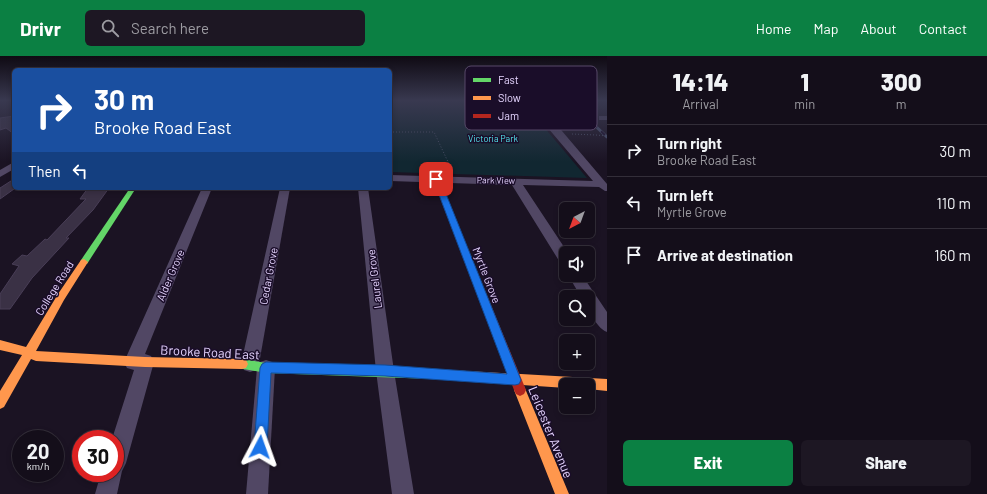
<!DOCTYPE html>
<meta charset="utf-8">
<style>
body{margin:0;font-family:Barlow,sans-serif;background:#1d1723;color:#f1f3f6;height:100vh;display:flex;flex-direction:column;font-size:15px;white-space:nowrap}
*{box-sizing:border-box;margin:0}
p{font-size:13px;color:#9d9ca2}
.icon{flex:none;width:22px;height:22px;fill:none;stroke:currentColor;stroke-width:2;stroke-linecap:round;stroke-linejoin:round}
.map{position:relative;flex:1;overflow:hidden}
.sheet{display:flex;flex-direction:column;background:#140e1a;width:380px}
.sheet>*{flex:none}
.hud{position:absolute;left:12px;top:12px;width:380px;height:122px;border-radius:6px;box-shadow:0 2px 6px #0003,0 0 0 1px #332e39;background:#1a4fa0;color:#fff;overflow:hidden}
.needle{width:26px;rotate:221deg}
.buttons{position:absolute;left:559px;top:146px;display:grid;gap:8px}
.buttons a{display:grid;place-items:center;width:36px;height:36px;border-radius:6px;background:#140e1a;box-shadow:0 2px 6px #0003,0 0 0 1px #332e39;font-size:20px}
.speed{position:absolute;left:12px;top:374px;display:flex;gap:8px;font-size:20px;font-weight:700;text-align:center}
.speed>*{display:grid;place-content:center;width:52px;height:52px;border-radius:50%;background:#140e1a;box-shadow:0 2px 6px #0003,0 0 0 1px #332e39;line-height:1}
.speed small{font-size:10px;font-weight:400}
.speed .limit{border:6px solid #d22;background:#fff;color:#111}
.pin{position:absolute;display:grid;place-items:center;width:34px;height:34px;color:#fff;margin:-17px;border-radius:8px;box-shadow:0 2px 6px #0006}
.me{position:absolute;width:44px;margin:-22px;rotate:4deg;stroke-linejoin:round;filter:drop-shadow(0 0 3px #0008)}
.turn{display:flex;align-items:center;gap:14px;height:84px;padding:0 16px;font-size:18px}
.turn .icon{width:52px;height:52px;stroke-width:2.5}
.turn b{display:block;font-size:28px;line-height:34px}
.then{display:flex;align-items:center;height:38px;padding:0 16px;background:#0003;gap:8px;font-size:15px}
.eta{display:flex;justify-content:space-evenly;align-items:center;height:68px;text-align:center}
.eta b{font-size:24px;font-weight:800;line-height:28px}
.button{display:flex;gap:8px;margin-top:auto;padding:8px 16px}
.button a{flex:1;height:46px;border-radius:6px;background:#0b8043;color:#fff;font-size:16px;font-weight:800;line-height:46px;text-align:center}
.button a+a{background:#1d1723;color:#f1f3f6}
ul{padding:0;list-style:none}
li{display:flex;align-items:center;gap:12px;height:52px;padding:0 16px;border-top:1px solid #332e39}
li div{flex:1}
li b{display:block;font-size:15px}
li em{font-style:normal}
header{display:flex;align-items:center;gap:24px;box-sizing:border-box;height:56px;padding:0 20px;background:#0b8043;color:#fff}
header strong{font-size:19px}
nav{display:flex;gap:22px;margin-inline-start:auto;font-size:14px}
.search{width:280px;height:36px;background:#1d1723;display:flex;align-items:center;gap:10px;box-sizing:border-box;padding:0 14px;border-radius:6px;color:#9d9ca2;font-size:15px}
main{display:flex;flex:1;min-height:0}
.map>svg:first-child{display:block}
.green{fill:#112731}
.building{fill:#3a3145;stroke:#493e57}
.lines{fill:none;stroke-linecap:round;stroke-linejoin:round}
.path-far1{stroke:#4d5268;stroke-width:1;stroke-dasharray:1 2;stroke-linecap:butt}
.path{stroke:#4d5268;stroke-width:1.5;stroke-dasharray:1.5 2.5;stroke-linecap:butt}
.street{fill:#514764;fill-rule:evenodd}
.fast{fill:#63d668;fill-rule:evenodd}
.slow{fill:#ff974d;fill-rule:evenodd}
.jam{fill:#b3261e;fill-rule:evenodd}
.rail-casing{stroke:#4b5470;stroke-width:3}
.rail{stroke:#1a0d29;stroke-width:2;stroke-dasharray:5.5;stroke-linecap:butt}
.path-bridge{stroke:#4d5268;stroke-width:1;stroke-dasharray:1 2;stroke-linecap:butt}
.route{fill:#1a73e8;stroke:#114b97}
.labels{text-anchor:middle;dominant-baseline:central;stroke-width:3;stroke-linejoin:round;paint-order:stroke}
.far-park-label{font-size:9px;fill:#54e5ec;stroke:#1a0d29}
.far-street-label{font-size:9px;fill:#e6d5ff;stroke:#1a0d29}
.street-label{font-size:11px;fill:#e6d5ff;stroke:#1a0d29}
.near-street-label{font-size:13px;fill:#e6d5ff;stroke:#1a0d29}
.key{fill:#1a0d29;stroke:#574969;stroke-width:1}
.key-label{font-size:11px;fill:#e6d5ff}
</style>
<header>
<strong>Drivr</strong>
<div class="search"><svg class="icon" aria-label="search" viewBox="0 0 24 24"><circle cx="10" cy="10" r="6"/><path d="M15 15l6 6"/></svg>Search here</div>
<nav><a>Home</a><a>Map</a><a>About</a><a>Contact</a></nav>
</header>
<main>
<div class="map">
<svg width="607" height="438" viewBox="0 0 607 438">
<rect width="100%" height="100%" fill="#1b1323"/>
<path class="green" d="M390 45H522L587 122 390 116Z"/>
<g class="building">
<path d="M14 60V78L6 72 0 74V62Z"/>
<path d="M14 123V133L0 143V132Z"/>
<path d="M88 132H109L93 154 66 182H69L32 222 10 253H0V238L19 210 12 208 22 199 27 200 45 183 47 184 86 143H80Z"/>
</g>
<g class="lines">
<g class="path-far1">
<path d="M390 76H434L449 108"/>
<path d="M572 78 596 79"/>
</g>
<path class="path" d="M448 107 452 115"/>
<g class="street">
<path d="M525 45H533L562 75 607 128V135H605L599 131 523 129 568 197H566V210L561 208 512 129 390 125V119L593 125Z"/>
<rect x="599" y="60" width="8" height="4"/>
<path d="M14 106V113L0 121V114Z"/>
<path d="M202 132H212L145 298 151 300 154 306 126 407 122 415 117 438H95L101 417H115V383H112L134 314 127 312 124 306Z"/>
<path d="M280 132H290L259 308 256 314 250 316 244 314 241 308Z"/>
<path d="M358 132H368L394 315 414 438H392L376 315Z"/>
<path d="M568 219H582L607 256V276C595 271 588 253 588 241H581Z"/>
<path d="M266 304 272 306 275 312 268 438H246L257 312 260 306Z"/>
</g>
<g class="fast">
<path d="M130 132H136L87 208H81L80 206 81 204Z"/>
<path d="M242 303 266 307 432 313 436 314 438 318 436 322 432 323 266 317 238 312 236 308 238 304Z"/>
</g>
<g class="slow">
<path d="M84 203 88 206 64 244 36 295 145 301 242 303 246 304 248 308 246 312 242 313 145 311 36 305 31 303 4 351 0 353V335L22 299 0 294V284L26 291 58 238 81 204Z"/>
<path d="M432 313 607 323V335L588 333V329H566V332L522 329 524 330 569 438H555L514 334 516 330 518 329 432 323 428 322 426 318 428 314Z"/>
</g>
<path class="jam" d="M436 121 439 123 526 334 524 338 520 340 516 338 514 334 433 123Z"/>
<g class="rail-casing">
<path id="rail" d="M569 45 607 81"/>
</g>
<use href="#rail" class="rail"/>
<path class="path-bridge" d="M596 79 607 80"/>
</g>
<linearGradient id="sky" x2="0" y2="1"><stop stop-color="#0f0a13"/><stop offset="0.42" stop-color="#393950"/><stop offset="1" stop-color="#393950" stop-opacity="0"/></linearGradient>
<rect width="607" height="106" fill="url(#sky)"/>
<path class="route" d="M434 121 440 123 521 324 519 328 515 329 385 320 271 317 267 391 265 395 260 397 255 395 254 391 260 312 262 308 266 306 385 309 507 318 433 123Z"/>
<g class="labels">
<g class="far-park-label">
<text x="493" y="82">Victoria Park</text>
</g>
<g class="far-street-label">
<text transform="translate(496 124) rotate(1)">Park View</text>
</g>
<g class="street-label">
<text transform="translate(170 219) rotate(-67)">Alder Grove</text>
<text transform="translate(487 219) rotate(69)">Myrtle Grove</text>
<text transform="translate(268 220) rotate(-79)">Cedar Grove</text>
<text transform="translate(374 223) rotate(-97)">Laurel Grove</text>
<text transform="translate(54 232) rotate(-58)">College Road</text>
</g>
<g class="near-street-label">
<text transform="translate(210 296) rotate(3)">Brooke Road East</text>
<text transform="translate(551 376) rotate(68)">Leicester Avenue</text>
</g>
</g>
<rect x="465" y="10" width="132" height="64" rx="6" class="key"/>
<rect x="473" y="22" width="18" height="4" fill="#63d668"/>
<rect x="473" y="40" width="18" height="4" fill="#ff974d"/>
<rect x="473" y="58" width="18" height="4" fill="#b3261e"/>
<g class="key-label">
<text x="498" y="28">Fast</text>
<text x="498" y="46">Slow</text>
<text x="498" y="64">Jam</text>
</g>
</svg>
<div class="buttons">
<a><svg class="needle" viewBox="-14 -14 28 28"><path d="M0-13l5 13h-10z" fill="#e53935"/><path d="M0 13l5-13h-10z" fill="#9d9ca2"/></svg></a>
<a><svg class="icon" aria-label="sound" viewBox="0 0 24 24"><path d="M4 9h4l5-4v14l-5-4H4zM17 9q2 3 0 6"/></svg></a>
<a><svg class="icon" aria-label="search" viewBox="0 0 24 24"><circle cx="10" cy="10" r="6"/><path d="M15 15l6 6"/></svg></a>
<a>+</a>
<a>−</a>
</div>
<div class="speed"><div>20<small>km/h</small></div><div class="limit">30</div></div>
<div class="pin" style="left:436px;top:123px;background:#d93025"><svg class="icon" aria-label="arrive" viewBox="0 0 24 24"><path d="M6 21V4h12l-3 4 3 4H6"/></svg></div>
<svg class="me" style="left:260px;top:391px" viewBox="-20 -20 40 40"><path d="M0-17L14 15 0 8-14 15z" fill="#1a73e8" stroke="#fff" stroke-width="4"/></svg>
<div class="hud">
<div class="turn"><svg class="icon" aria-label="right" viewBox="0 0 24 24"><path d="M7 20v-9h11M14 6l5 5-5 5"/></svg><div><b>30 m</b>Brooke Road East</div></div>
<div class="then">Then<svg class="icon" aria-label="left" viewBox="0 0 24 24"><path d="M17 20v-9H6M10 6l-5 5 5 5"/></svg></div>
</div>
</div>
<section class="sheet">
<div class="eta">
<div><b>14:14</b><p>Arrival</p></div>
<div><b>1</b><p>min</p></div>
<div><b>300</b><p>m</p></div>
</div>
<ul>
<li><svg class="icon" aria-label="right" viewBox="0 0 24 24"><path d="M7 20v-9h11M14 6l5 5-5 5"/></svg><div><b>Turn right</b><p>Brooke Road East</p></div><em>30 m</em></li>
<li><svg class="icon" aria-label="left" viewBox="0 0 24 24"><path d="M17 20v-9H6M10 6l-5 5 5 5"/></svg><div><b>Turn left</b><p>Myrtle Grove</p></div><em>110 m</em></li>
<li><svg class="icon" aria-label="arrive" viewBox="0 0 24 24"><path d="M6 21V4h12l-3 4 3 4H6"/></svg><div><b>Arrive at destination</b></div><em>160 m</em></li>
</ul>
<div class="button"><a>Exit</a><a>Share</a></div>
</section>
</main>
